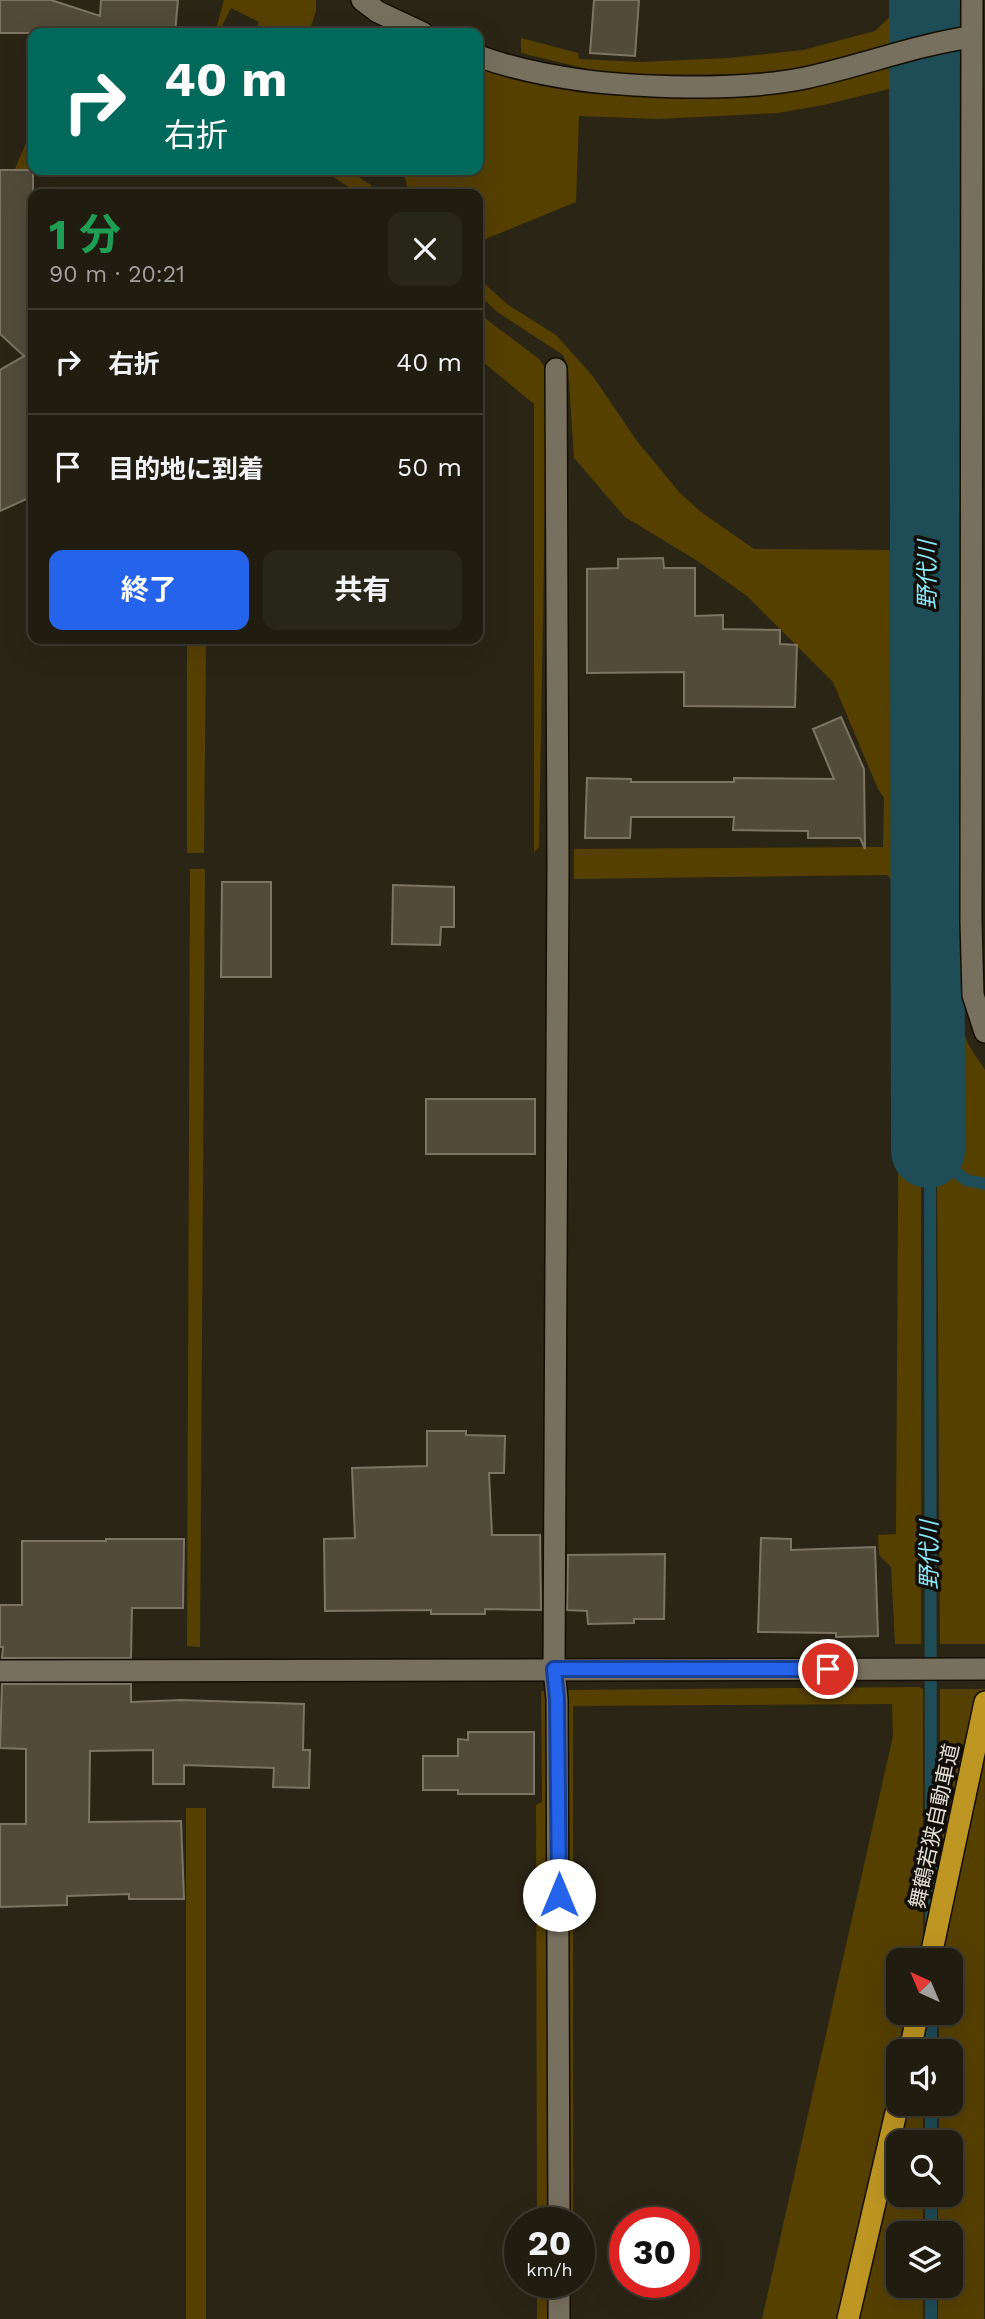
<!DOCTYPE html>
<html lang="ja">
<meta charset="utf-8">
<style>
body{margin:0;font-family:"Work Sans","Noto Sans JP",sans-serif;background:#282519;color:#f1f3f6;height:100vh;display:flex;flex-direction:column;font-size:26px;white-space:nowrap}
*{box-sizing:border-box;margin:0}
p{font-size:23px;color:#a2a19f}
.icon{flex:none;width:38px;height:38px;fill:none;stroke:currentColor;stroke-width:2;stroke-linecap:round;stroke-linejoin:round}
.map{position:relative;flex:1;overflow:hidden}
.sheet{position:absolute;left:28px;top:189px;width:455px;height:455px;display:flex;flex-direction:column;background:#201c10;border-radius:14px;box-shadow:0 7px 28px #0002,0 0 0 2px #3d3a30}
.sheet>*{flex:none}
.hud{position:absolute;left:28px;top:28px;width:455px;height:147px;border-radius:14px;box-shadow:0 7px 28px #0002,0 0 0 2px #3d3a30;background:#00695c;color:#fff;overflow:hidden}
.needle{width:46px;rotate:316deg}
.fabs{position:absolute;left:886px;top:1948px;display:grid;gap:14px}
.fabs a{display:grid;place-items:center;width:77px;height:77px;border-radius:14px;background:#201c10;box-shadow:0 7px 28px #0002,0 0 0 2px #3d3a30;font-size:35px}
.speed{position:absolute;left:504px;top:2207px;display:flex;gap:14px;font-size:35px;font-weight:700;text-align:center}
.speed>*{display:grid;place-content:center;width:91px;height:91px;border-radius:50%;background:#201c10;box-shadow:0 7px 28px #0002,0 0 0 2px #3d3a30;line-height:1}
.speed small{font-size:18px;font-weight:400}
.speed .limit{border:10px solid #d22;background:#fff;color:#111}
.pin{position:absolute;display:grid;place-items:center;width:60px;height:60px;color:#fff;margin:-30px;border:4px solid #fff;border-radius:50%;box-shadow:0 2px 7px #0007}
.me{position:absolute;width:77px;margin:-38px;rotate:0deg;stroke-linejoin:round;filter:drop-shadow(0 0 5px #0008)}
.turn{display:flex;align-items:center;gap:24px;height:147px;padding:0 21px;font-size:32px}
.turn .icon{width:91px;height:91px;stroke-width:2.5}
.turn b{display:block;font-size:49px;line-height:60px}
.round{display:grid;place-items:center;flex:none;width:74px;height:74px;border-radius:14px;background:#282519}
.headline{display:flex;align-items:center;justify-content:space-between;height:119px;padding:0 21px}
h1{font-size:42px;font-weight:700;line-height:52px;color:#1e9e55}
.cta{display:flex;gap:14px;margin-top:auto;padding:14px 21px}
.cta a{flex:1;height:80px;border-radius:14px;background:#2563eb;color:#fff;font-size:28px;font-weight:700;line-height:80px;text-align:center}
.cta a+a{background:#282519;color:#f1f3f6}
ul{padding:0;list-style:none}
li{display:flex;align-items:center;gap:21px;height:105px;padding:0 21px;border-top:2px solid #3d3a30}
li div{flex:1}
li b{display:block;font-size:26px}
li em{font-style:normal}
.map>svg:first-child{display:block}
.green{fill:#564000}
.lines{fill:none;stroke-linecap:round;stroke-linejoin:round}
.stream{stroke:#1e4d57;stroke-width:12}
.river{stroke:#1e4d57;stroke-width:74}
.building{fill:#524b3a;stroke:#7c7563;stroke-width:2}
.minor-casing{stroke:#140e02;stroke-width:24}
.highway-casing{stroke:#140e02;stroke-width:24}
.minor{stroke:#78705f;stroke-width:21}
.highway{stroke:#be9623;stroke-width:21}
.route-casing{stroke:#184099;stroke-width:18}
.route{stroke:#2563eb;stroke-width:12}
.labels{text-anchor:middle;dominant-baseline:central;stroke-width:7;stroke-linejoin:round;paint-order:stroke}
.street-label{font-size:21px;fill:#e1ddd3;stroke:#110e08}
.water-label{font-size:23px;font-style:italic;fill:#88e8fc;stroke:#110e08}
</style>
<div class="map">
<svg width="985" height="2319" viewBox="0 0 985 2319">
<rect width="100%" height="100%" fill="#2b2516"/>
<g class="green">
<path d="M224 0H316V11L309 33H254L259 22 231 8 221 28 217 26Z"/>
<path d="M891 0H918V30L913 21 898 25 894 43 812 66 750 74 631 75 591 70 521 53V38L578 53 579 59 640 62 729 58 803 50 875 31 890 17Z"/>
<path d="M936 0H956L952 24 936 30Z"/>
<path d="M954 53 955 902 949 913 936 914V57Z"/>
<path d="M478 66 507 77 582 93 668 98 711 97 887 67 898 75 901 85 918 83C919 603 922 1123 921 1644H895L891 1567 879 1555 878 1535 896 1534 900 887 887 875 574 879V849L883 847 884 798 878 789 833 682 747 596 696 560 625 517 574 458 568 367 563 355 496 311 478 294V278L507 304 556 335 592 375 637 441 680 493 701 512 754 549 891 550 898 231 905 219 901 86 828 104 778 113 658 119 579 116 576 202 478 242V194H409L403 170H478Z"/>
<path d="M33 127 34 170 19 191 0 170 14 171Z"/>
<path d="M323 170H348L371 185 373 194H359Z"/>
<path d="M478 313 539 359 545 367 547 377 539 847 534 852V404L478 358Z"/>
<path d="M187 639H206L204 853H187Z"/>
<path d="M190 869H205L200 1647 187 1646Z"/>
<path d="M939 942H954C954 975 953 1010 967 1041 971 1051 979 1060 985 1070V1644H940L937 1166Z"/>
<path d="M919 1687 923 1689V1960H898V2012L923 2013V2051H898V2104H923V2142H898V2194L923 2195V2233H898V2286H923V2319H762L893 1736 892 1704 573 1706V2222H567L565 1698 568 1690Z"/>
<path d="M940 1689H985L984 2319H938V2286H950V2233H938V2195L950 2194V2142H939V2104H950V2051H939V2013L950 2012V1960H939Z"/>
<path d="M541 1691 549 1692V2222H537L536 1805 542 1802Z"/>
<rect x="186" y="1808" width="20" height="511"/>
<rect x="537" y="2282" width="12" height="37"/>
</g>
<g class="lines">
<g class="stream">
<path d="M928 1151 930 1166 931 1921"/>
<path d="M928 1151 966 1180 985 1184"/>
<path d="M931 2012V2051"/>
<path d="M931 2104V2142"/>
<path d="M931 2233V2194"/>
<path d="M931 2319V2286"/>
</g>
<path class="river" d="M926 0 928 1151"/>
</g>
<g class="building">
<path d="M0 0H51L100 16 101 0H178L175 33H0Z"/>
<path d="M594 0H639L635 56 590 53Z"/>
<path d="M0 170H33V496L0 511V370L24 356 0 334Z"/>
<path d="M663 558 664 568H695V616L723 615V629L780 630V644L797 645 795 707 684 706V672L587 673V569L618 568V559Z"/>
<path d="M841 717 864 769 865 849 860 838H808V831L733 830 734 817H631L630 838H585L587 778 631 779V782H734V778L834 779 813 729Z"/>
<path d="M222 882H271V977H221Z"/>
<path d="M393 885 454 887V927H441L440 945 392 944Z"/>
<rect x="426" y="1099" width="109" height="55"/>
<path d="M427 1431H466V1435L505 1436 504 1473H489L492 1535H540L541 1610 485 1609V1614H431V1610L325 1611 324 1539 355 1538 352 1468 427 1466Z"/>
<path d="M761 1538 791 1539V1550L875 1547 878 1636 836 1637V1633L758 1632Z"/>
<path d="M106 1539H184L183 1608H132L131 1658H2L3 1647H0V1605H22V1541H106Z"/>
<path d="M665 1554 664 1619H634V1623L588 1624 587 1611 567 1610 568 1555Z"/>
<path d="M2 1684H131V1702L181 1700 304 1704 303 1750H310L309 1788 273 1787 274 1768 184 1765V1784H153V1750L90 1751 89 1822 181 1821 184 1899H129V1894L67 1896V1905L0 1907V1824H26V1749L0 1748Z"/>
<path d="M468 1732H534V1794H458V1790H423V1756H458V1739L468 1740Z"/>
</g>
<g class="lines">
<g class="minor-casing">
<g id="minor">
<path d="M362 0 378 12 423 33"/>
<path d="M972 0 971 922 973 995 985 1032"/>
<path d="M478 56C545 80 617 86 688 87 727 87 767 86 805 78 861 66 915 45 971 37"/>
<path d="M556 369 558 862 554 1669 557 1699 559 2222"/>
<path d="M0 1671 985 1669"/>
<path d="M559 2319V2282"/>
</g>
</g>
<g class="highway-casing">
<g id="highway">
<path d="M930 1960 985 1702"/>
<path d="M910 2051 918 2012"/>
<path d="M848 2319 898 2104"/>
</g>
</g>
<use href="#minor" class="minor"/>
<use href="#highway" class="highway"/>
</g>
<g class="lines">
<g class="route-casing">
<path id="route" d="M559 1895 557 1699 554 1669H828"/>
</g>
<use href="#route" class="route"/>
</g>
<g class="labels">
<g class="street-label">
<text transform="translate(934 1826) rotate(-78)">舞鶴若狭自動車道</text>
</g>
<g class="water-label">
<text transform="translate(927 575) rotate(-90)">野代川</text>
<text transform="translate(929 1555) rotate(-90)">野代川</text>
</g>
</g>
</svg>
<div class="fabs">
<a><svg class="needle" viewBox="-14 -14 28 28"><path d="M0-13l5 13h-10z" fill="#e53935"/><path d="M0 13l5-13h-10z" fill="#a2a19f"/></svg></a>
<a><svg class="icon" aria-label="sound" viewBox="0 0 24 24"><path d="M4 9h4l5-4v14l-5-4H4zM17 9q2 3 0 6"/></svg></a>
<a><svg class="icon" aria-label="search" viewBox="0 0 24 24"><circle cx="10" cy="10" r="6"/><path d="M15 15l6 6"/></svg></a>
<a><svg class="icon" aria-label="layers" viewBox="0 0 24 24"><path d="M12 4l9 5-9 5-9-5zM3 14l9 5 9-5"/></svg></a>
</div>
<div class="speed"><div>20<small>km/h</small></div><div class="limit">30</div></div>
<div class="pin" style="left:828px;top:1669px;background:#d93025"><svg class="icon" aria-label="arrive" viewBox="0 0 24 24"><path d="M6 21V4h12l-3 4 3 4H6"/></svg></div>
<svg class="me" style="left:559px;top:1895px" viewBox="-20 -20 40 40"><circle r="19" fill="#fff"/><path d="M0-13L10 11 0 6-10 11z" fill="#2563eb"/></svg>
<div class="hud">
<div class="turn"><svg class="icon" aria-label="right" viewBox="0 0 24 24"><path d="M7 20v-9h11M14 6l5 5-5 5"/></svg><div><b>40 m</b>右折</div></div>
</div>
<section class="sheet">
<div class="headline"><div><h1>1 分</h1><p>90 m · 20:21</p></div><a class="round"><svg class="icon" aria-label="close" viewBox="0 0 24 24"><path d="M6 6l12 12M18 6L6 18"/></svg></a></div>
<ul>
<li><svg class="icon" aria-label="right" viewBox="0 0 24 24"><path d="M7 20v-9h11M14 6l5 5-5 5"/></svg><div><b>右折</b></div><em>40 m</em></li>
<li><svg class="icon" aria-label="arrive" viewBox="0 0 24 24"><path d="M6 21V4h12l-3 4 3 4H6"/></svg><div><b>目的地に到着</b></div><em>50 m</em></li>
</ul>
<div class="cta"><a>終了</a><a>共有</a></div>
</section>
</div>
